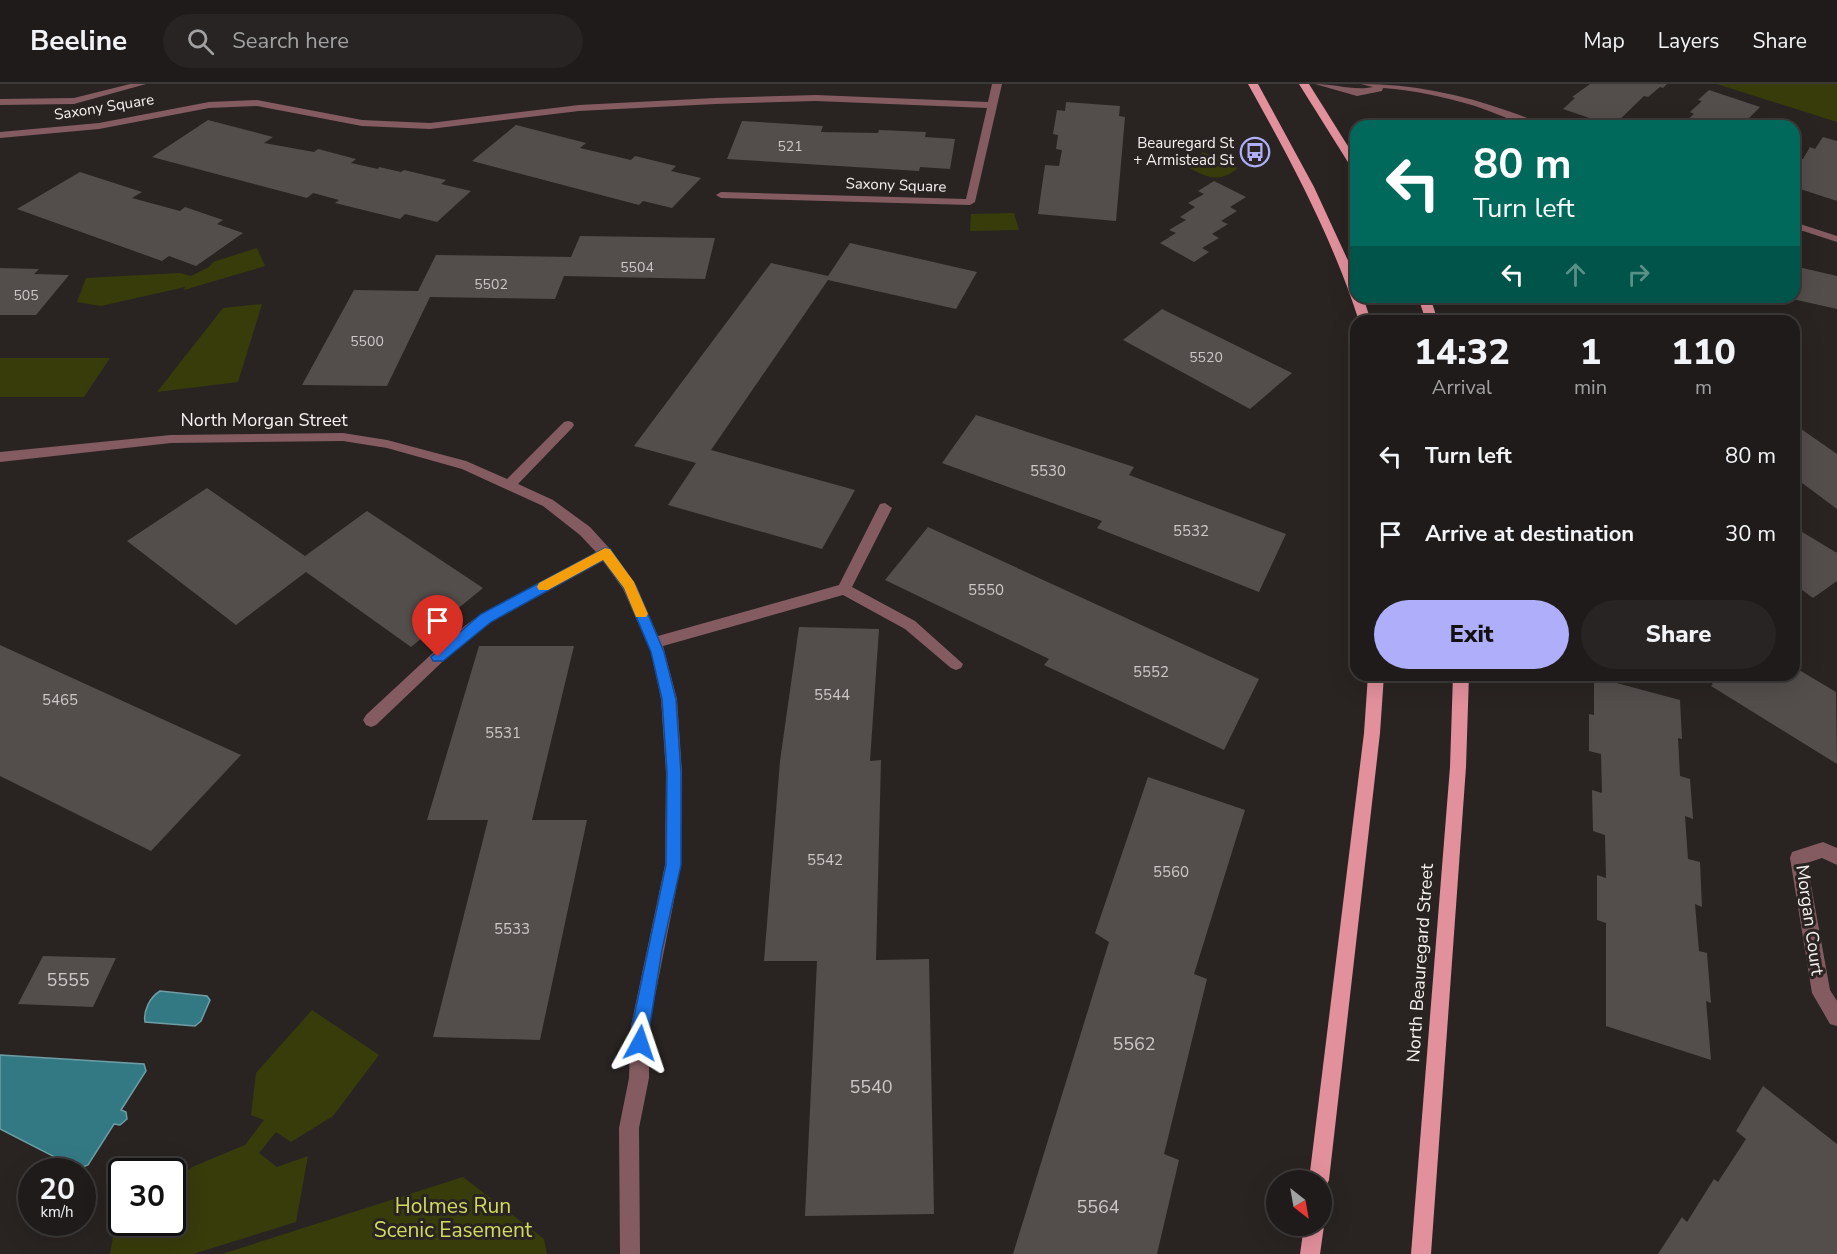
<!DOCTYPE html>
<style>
body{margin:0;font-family:"Nunito Sans",sans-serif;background:#272423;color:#f1f3f6;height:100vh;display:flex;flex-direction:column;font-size:22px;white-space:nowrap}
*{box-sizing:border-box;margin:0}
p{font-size:20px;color:#a1a1a2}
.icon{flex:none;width:33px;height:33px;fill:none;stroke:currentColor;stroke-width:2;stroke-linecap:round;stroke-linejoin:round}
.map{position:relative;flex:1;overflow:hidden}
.drawer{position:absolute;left:1350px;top:231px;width:450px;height:366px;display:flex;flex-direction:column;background:#1f1b1a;border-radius:18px;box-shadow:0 6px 24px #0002,0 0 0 2px #3c3939}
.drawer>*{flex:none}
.guide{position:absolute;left:1350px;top:36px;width:450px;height:183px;border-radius:18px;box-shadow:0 6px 24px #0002,0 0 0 2px #3c3939;background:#00695c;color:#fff;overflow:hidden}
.needle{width:39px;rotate:149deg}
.fabs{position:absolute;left:1266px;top:1086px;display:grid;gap:12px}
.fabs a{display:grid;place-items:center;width:66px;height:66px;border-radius:50%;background:#1f1b1a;box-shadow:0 6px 24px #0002,0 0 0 2px #3c3939;font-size:30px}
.speed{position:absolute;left:18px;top:1074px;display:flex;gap:12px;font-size:30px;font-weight:700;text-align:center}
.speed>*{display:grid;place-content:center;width:78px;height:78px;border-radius:50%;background:#1f1b1a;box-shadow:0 6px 24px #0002,0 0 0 2px #3c3939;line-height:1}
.speed small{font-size:15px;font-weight:400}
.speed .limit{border:3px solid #111;border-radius:9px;background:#fff;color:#111}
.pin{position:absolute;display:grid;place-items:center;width:51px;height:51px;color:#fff;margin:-62px -26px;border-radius:50% 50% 50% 0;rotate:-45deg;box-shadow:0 0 6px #0007}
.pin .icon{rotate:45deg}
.me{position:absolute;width:66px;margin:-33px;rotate:5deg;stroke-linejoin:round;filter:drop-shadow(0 0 4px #0008)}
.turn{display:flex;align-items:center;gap:21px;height:126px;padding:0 24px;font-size:27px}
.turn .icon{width:78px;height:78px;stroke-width:2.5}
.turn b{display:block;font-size:42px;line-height:51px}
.lanes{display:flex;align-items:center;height:57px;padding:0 24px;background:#0003;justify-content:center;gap:30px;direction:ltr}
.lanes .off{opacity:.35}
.eta{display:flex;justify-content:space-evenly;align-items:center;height:102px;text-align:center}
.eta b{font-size:36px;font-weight:800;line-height:42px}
.cta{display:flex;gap:12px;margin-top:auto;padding:12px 24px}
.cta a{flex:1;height:69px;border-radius:36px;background:#aeaefa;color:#111;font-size:24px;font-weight:800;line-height:69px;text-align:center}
.cta a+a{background:#272423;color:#f1f3f6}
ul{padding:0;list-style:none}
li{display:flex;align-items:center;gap:18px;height:78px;padding:0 24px}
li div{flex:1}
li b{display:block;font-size:22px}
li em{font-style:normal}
header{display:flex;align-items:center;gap:36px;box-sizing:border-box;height:84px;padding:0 30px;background:#1f1b1a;border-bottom:2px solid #3c3939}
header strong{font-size:28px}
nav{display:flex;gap:33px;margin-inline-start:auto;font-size:21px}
.search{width:420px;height:54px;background:#272423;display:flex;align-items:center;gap:15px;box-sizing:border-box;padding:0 21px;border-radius:33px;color:#a1a1a2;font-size:22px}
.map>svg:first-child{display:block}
.green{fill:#383c0b}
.water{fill:#337984;stroke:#6e9da5;stroke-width:1.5}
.building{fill:#534d4c}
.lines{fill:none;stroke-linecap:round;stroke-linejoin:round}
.minor{fill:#845b61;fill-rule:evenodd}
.major{fill:#e2909c;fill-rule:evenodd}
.route{fill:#1a73e8;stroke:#114b97;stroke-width:1.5}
.slow{fill:#f59e0b}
.labels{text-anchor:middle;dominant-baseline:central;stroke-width:6;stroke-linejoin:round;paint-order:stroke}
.far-number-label{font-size:14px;fill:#cdc9c8}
.far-street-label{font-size:15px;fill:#f6f2f1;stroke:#292422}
.far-poi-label{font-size:15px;fill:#f6f2f1;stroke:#292422;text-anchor:end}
.number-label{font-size:15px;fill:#cdc9c8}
.street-label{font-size:18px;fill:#f6f2f1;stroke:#292422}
.near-number-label{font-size:18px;fill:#cdc9c8}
.near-park-label{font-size:21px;fill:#d1dc5f;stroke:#292422}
</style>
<header>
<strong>Beeline</strong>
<div class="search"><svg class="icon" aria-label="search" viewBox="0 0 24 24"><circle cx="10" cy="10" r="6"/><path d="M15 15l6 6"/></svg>Search here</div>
<nav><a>Map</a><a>Layers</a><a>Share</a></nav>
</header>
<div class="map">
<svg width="1837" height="1170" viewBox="0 0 1837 1170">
<rect width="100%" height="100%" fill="#292422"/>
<g class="green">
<path d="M1717 0H1837V38Z"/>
<path d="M1203 68 1238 84C1219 100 1207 93 1187 83Z"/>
<path d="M1014 129 1019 146 970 147 971 130Z"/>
<path d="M257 164 265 182 184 206 185 203 101 222 77 218 86 194 180 189 191 192 209 183 213 178Z"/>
<path d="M262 220 238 298 157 308 223 224Z"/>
<path d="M0 274H110L84 313H0Z"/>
<path d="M312 926 379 971 333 1032 291 1058 276 1048 259 1069 277 1083 308 1072 296 1138 193 1170H110L113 1153 129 1139 172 1138 173 1100 192 1083 245 1061 264 1036 251 1031 256 989Z"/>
<path d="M463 1093 544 1155 547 1170H222Z"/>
</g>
<g class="water">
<path d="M160 907 207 912 210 916 201 937 195 942 145 938C143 927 150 913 160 907Z"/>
<path d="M0 971 144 980 146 987 121 1026 126 1028 127 1035 120 1041 114 1040 88 1081 78 1085 0 1045Z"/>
</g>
<g class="building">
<path d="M1590 0H1667L1663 4 1660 3 1648 13 1644 12 1613 42 1563 25 1575 14 1572 13Z"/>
<path d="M1709 6 1760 23 1749 34 1753 35 1746 42H1687L1689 41 1684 39 1694 30 1690 28 1702 17 1698 16Z"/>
<path d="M1066 18 1120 22 1119 32 1125 33 1116 137 1038 130 1045 81 1059 82 1062 66 1056 65 1058 51 1053 50 1057 26 1065 27Z"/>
<path d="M208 36 273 53 264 59 314 68 318 65 356 75 351 79 378 85 379 83 401 88 404 86 446 96 441 100 471 107 437 138 405 130 400 135 335 119 339 116 313 109 307 114 152 73Z"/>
<path d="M742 37 823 42 821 48 878 49 879 46 926 48 925 53 955 55 950 85 920 83 919 87 727 75Z"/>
<path d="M516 41 586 59 580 64 631 76 635 72 676 82 671 87 701 94 672 124 643 117 639 121 472 77Z"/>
<path d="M1823 53 1837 57V117L1794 103 1801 89 1794 86 1801 75H1803L1810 63 1815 65Z"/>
<path d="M80 88 142 108 132 114 180 127 185 123 223 136 217 140 243 149 196 182 169 172 162 177 17 125Z"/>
<path d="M1214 97 1246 113 1230 123 1237 127 1221 137 1228 140 1212 150 1219 154 1202 164 1209 168 1194 178 1160 159 1176 149 1169 146 1186 136 1180 133 1195 123 1188 119 1204 110 1198 107Z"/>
<path d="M580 152 715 154 705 195 564 192 555 215 430 213 387 302 302 301 354 206 418 207 436 171 571 173Z"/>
<path d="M850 159 977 188 956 225 828 196 711 366 855 406 822 465 668 421 696 379 634 362 771 179 828 192Z"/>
<path d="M1794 182 1837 192V225L1788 214 1794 213Z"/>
<path d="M0 184 39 185 34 190 69 191 36 231H0Z"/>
<path d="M1520 213H1582L1585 218 1524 219Z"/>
<path d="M1606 213H1667L1669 216H1608Z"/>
<path d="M1162 225 1292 289 1250 325 1123 256Z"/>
<path d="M976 331 1134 383 1129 391 1286 450 1259 508 1097 444 1102 437 942 379Z"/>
<path d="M1794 340 1837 370V425L1794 393Z"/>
<path d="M207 404 305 472 367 427 483 504 411 563 306 488 236 541 127 457Z"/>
<path d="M928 443 1259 595 1224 666 1044 581 1049 575 885 496Z"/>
<path d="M1794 443 1837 469V497L1813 514 1794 500Z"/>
<path d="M799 543 879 545 870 677 881 676 876 876 929 875 934 1130 805 1132 817 877H764L780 677Z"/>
<path d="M0 561 241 671 151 767 0 692Z"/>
<path d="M479 562H574L532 736H587L540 956 433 953 488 736H427Z"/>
<path d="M1794 583 1836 608 1837 680 1711 602 1713 600 1699 591H1794Z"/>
<path d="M1594 593 1680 616 1682 655 1678 654 1680 692 1690 695 1693 735 1685 732 1688 775 1700 778 1702 823 1695 820 1699 867 1707 869 1711 919 1706 917 1711 976 1606 942V839L1597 836V791L1606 794 1605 751 1593 747 1592 706 1602 709 1601 670 1589 667V630L1594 631Z"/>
<path d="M1148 693 1245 726 1194 890 1207 895 1164 1070 1179 1076 1157 1170H1013L1109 858 1095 849Z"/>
<path d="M43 872 116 874 93 923 18 920Z"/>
<path d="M1763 1002 1837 1060V1170H1658L1682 1133 1687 1138 1714 1095 1718 1098 1746 1055 1736 1047Z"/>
</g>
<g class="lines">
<g class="minor">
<path d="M130 0H146L74 20 0 21V15L74 14Z"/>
<path d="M992 0H1002L975 118 970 121 721 114 716 111 721 108 966 115 987 24 816 17 715 20 579 27 430 45 362 42 257 22 209 24 99 45 0 54V48L99 39 209 18 257 16 362 36 430 39 579 21 715 14 816 11 988 18Z"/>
<path d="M1315 0C1336 0 1353 7 1373 3L1361 0C1412 0 1460 10 1508 27 1519 31 1533 35 1542 42 1519 42 1497 29 1475 22 1445 13 1414 6 1383 4L1382 7 1357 12Z"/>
<path d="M1794 138 1837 152V158L1794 144Z"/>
<path d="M568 337 572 338 574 341 572 344 518 400 553 416 590 443 610 465 634 498 658 552 839 501 880 420 885 419 892 424 852 503 915 537 963 580 961 584 956 586 951 584 905 545 843 511 663 562 677 615 682 689 681 781 649 942V994L639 1044 640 1170H620L619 1044 629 994 631 942 665 781 666 689 661 615 651 568 623 505 603 477 491 538 460 561 376 641 371 643 366 641 363 636 366 631 450 553 481 530 596 468 580 451 543 422 462 385 387 364 343 357 171 359 0 378V368L171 351 343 349 387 356 466 377 507 395 564 338Z"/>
<path d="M1823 758 1837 764V781L1822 774 1807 779 1830 906 1837 917V942L1830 940 1812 909 1790 774 1792 768Z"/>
</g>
<g class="major">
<path d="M1248 0H1258L1314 103 1351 183 1356 196V213H1363L1371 237H1359C1332 153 1291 77 1248 0Z"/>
<path d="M1299 0H1309L1356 75V86L1351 83Z"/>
<path d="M1418 213H1430L1438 237H1426Z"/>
<path d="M1368 591H1384L1380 649 1329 1096 1326 1103 1322 1105V1096H1309L1364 649Z"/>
<path d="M1453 591H1469L1466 683 1431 1170H1411L1450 683Z"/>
<path d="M1322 1135 1324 1142 1320 1170H1300L1304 1142H1322Z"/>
</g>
</g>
<path class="route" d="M605 464 610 465 636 502 664 568 676 615 681 689V781L662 866 646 965 640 968 634 965 631 959 632 942 666 781 667 689 662 615 651 568 624 504 603 476 491 538 443 577H433L431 573 481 530Z"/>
<path class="slow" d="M605 464 610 465 634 498 648 530 646 533H636L624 504 603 476 548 506H539L537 503 539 499Z"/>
<defs>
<g id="bus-ring" transform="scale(1.5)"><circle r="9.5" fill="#292422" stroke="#aeaefa" stroke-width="1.5"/><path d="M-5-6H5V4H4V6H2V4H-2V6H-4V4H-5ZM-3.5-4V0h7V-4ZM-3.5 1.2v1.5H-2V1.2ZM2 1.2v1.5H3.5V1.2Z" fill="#aeaefa"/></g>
</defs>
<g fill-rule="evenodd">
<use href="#bus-ring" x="1255" y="68"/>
</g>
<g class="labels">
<g class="far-number-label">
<text x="790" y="62">521</text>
<text x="637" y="183">5504</text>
<text x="491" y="200">5502</text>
<text x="26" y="211">505</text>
<text x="367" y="257">5500</text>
<text x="1206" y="273">5520</text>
</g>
<g class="far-street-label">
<text transform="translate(104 23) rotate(-9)">Saxony Square</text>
<text transform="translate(896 101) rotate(2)">Saxony Square</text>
</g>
<g class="far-poi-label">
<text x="1234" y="59">Beauregard St<tspan x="1234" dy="17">+ Armistead St</tspan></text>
</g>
<g class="number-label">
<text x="1048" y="387">5530</text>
<text x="1191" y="447">5532</text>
<text x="986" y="506">5550</text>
<text x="1151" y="588">5552</text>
<text x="832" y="611">5544</text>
<text x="60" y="616">5465</text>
<text x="503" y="649">5531</text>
<text x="825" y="776">5542</text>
<text x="1171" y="788">5560</text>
<text x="512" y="845">5533</text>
</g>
<g class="street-label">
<text x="264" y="336">North Morgan Street</text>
<text transform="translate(1810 836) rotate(82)">Morgan Court</text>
<text transform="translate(1420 879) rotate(-86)">North Beauregard Street</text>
</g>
<g class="near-number-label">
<text x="68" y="896">5555</text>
<text x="1134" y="960">5562</text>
<text x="871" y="1003">5540</text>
<text x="1098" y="1123">5564</text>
</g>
<g class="near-park-label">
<text x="453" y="1122">Holmes Run<tspan x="453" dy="24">Scenic Easement</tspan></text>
</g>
</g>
</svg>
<div class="fabs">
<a><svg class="needle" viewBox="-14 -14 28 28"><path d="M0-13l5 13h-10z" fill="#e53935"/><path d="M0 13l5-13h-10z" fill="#a1a1a2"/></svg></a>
</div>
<div class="speed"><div>20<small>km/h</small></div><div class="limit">30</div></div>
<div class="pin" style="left:438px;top:573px;background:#d93025"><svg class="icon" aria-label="arrive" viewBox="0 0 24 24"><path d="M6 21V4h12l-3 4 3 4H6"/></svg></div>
<svg class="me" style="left:640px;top:959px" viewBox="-20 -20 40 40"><path d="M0-17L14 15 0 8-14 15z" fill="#1a73e8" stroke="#fff" stroke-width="4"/></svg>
<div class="guide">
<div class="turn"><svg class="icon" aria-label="left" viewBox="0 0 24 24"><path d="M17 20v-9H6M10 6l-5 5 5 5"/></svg><div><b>80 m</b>Turn left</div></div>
<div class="lanes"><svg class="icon" aria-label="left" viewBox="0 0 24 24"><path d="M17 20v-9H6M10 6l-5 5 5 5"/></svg><svg class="icon off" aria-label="ahead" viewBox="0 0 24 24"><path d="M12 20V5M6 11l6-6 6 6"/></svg><svg class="icon off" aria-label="right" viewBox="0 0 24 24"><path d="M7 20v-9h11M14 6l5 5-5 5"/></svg></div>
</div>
<section class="drawer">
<div class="eta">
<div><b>14:32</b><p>Arrival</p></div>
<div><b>1</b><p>min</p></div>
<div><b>110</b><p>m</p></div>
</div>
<ul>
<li><svg class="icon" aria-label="left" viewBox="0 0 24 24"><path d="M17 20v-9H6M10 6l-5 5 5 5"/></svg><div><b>Turn left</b></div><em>80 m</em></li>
<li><svg class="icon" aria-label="arrive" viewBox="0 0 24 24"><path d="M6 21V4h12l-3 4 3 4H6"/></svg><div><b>Arrive at destination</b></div><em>30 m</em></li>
</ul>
<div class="cta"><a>Exit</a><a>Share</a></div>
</section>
</div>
